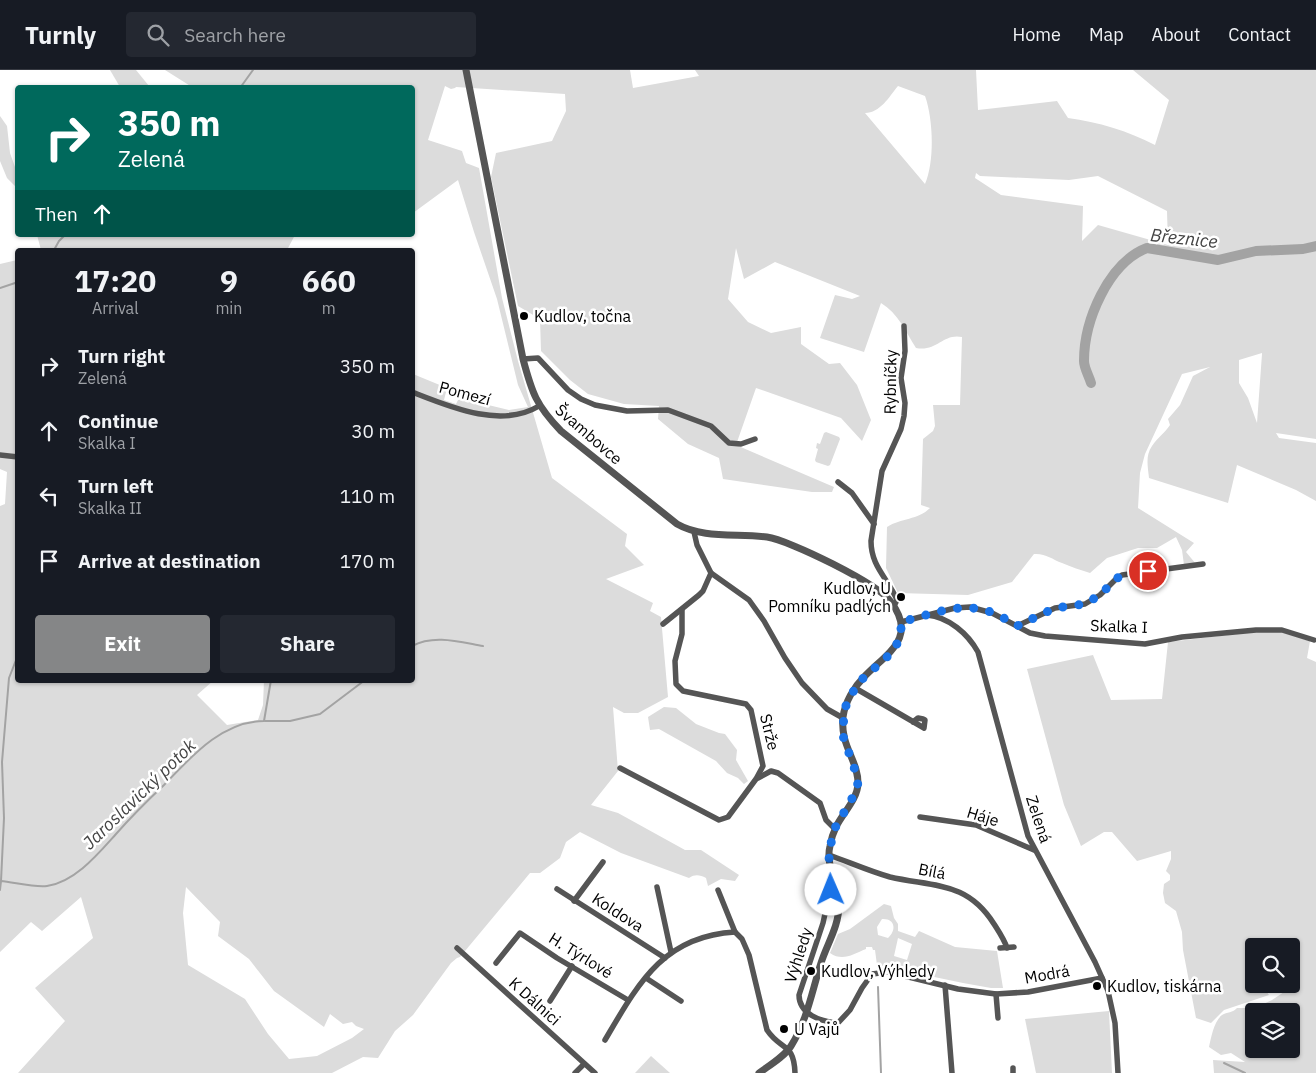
<!DOCTYPE html>
<meta charset="utf-8">
<style>
body{margin:0;font-family:"IBM Plex Sans",sans-serif;background:#242831;color:#f1f3f6;height:100vh;display:flex;flex-direction:column;font-size:19px;white-space:nowrap}
*{box-sizing:border-box;margin:0}
p{font-size:16px;color:#9ea1a6}
.icon{flex:none;width:28px;height:28px;fill:none;stroke:currentColor;stroke-width:2;stroke-linecap:round;stroke-linejoin:round}
.map{position:relative;flex:1;overflow:hidden}
.details{position:absolute;left:15px;top:178px;width:400px;height:435px;display:flex;flex-direction:column;background:#171b24;border-radius:5px;box-shadow:0 1px 4px #0004}
.details>*{flex:none}
.banner{position:absolute;left:15px;top:15px;width:400px;height:152px;border-radius:5px;box-shadow:0 1px 4px #0004;background:#00695c;color:#fff;overflow:hidden}
.buttons{position:absolute;left:1245px;top:868px;display:grid;gap:10px}
.buttons a{display:grid;place-items:center;width:55px;height:55px;border-radius:5px;background:#171b24;box-shadow:0 1px 4px #0004;font-size:25px}
.pin{position:absolute;display:grid;place-items:center;width:42px;height:42px;color:#fff;margin:-21px;border:2px solid #fff;border-radius:50%;box-shadow:0 1px 5px #0007}
.me{position:absolute;width:55px;margin:-28px;rotate:359deg;stroke-linejoin:round;filter:drop-shadow(0 0 4px #0008)}
.turn{display:flex;align-items:center;gap:18px;height:105px;padding:0 20px;font-size:22px}
.turn .icon{width:65px;height:65px;stroke-width:2.5}
.turn b{display:block;font-size:35px;line-height:42px}
.then{display:flex;align-items:center;height:48px;padding:0 20px;background:#0003;gap:10px;font-size:19px}
.eta{display:flex;justify-content:space-evenly;align-items:center;height:85px;text-align:center}
.eta b{font-size:30px;font-weight:800;line-height:35px}
.primary-button{display:flex;gap:10px;margin-top:auto;padding:10px 20px}
.primary-button a{flex:1;height:58px;border-radius:5px;background:#858687;color:#fff;font-size:20px;font-weight:800;line-height:58px;text-align:center}
.primary-button a+a{background:#242831;color:#f1f3f6}
ul{padding:0;list-style:none}
li{display:flex;align-items:center;gap:15px;height:65px;padding:0 20px}
li div{flex:1}
li b{display:block;font-size:19px}
li em{font-style:normal}
header{display:flex;align-items:center;gap:30px;box-sizing:border-box;height:70px;padding:0 25px;background:#171b24;border-bottom:1px solid #363941}
header strong{font-size:24px}
nav{display:flex;gap:28px;margin-inline-start:auto;font-size:18px}
.search{width:350px;height:45px;background:#242831;display:flex;align-items:center;gap:12px;box-sizing:border-box;padding:0 18px;border-radius:5px;color:#9ea1a6;font-size:19px}
.map>svg:first-child{display:block}
.green{fill:#dcdcdc;fill-rule:evenodd}
.lines{fill:none;stroke-linecap:round;stroke-linejoin:round}
.stream{stroke:#a3a3a3;stroke-width:2}
.river{stroke:#a3a3a3;stroke-width:10}
.minor{stroke:#555;stroke-width:5.5}
.tertiary{stroke:#555;stroke-width:7}
.route{stroke:#1a73e8;stroke-width:9;stroke-dasharray:0 16.2}
.poi-dot{fill:#000;stroke:#fff;stroke-width:2}
.labels{text-anchor:middle;dominant-baseline:central;stroke-width:5;stroke-linejoin:round;paint-order:stroke}
.poi-label{font-size:16px;fill:#000;stroke:#fff;text-anchor:start}
.street-label{font-size:16px;fill:#000;stroke:#fff}
.water-label{font-size:18px;font-style:italic;fill:#444;stroke:#fff}
</style>
<header>
<strong>Turnly</strong>
<div class="search"><svg class="icon" aria-label="search" viewBox="0 0 24 24"><circle cx="10" cy="10" r="6"/><path d="M15 15l6 6"/></svg>Search here</div>
<nav><a>Home</a><a>Map</a><a>About</a><a>Contact</a></nav>
</header>
<div class="map">
<svg width="1316" height="1003" viewBox="0 0 1316 1003">
<rect width="100%" height="100%" fill="#fff"/>
<g class="green">
<path d="M110 0H136L149 16 148 17H120Z"/>
<path d="M165 0H630L633 18 699 6 695 0H976L978 40 1057 31 1068 48C1098 52 1128 61 1155 75L1169 30 1133 0H1316V369L1276 363 1279 368 1316 373V431L1296 420 1237 395 1228 433 1149 408C1148 397 1145 386 1152 376 1157 368 1165 363 1170 355L1168 349 1180 335 1193 306 1210 297 1182 304 1145 384 1140 403 1138 438 1194 473 1186 482 1196 494 1184 495 1182 480 1176 467 1157 478H1138L1107 488 1090 503C1081 500 1071 497 1062 493 1052 489 1045 483 1034 484L1012 512 968 525 898 523 886 498 887 457C901 448 918 450 930 438L921 435 923 369 933 361 935 356 933 335H960L962 267C943 263 937 282 916 278 906 262 898 243 881 233L864 282 820 268 835 225 852 229 860 226 775 192 744 209 736 178 728 229 748 252 771 263 801 257V274L829 294 840 293 857 315 871 350 862 371 841 348 756 318 736 375 834 417 832 422H812L723 409 719 388 688 374 658 349 659 336 624 334 588 324 570 310 541 281 540 249 518 236 491 107 496 83 552 71 566 41 565 24 456 17 455 18 451 19 445 16 428 70 462 81 466 93 479 98 502 228 518 291 552 408 627 464 625 476 644 495 606 509 653 533 650 541 661 547 668 627 638 643H624L613 637 618 701 591 735 618 743 685 780H701L739 805 735 811 721 809 708 816 706 808C700 805 695 804 689 808L621 783 580 762 566 772 560 788 540 803H530L460 887 457 888 451 893 413 945 395 961 378 988 363 987 332 1003H18L65 951 35 918 93 868 81 827 42 861 31 852 0 882V436L5 434 7 402 0 399V194L17 190 18 610H214L197 625 227 655 258 650 263 635 264 610H412L413 304 447 318 444 330 456 334 459 328 509 340 528 337 518 315 497 229 474 162 458 110 413 143 412 18 192 17ZM898 16 925 26C933 48 935 91 925 114L865 43C880 43 889 27 898 16ZM976 103 980 106 1069 110 1098 106 1167 141 1168 175 1098 155 1082 171 1083 136 1001 125 975 108ZM1262 283V284L1257 353 1248 328 1239 313V290ZM186 817 220 852 218 866 249 889 274 921 324 957 330 944 343 954 352 952 356 956 364 959 352 968 317 986 289 989 268 964 245 929 188 895 183 843Z"/>
<path d="M0 46 7 56 10 83 15 97 17 101V118L7 108 0 91Z"/>
<path d="M37 165H295L287 180H41Z"/>
<path d="M826 362 839 367 840 369 830 395 828 396 816 392 815 390 818 379 816 378 817 373 820 374 824 363Z"/>
<path d="M1254 562H1282L1310 571 1307 588 1316 592V1003H1214L1213 990 1245 992 1231 983 1221 985 1209 977C1211 968 1214 951 1222 945 1227 942 1233 943 1237 938H1255L1272 930 1284 922 1266 921 1269 925 1224 940 1211 953 1196 948 1183 880 1182 862 1176 841 1165 833 1163 823 1164 814 1170 810V805L1166 801 1171 789V781L1137 791 1112 762H1104L1081 776 1064 735 1027 599 1093 585 1111 630 1162 629 1168 572ZM1254 876H1291V914H1254ZM1254 941H1291V979H1254Z"/>
<path d="M664 637 676 638 696 654 719 663 725 664 737 680 736 690 748 711 744 714 738 708 727 703 716 691 659 659 650 660 648 647Z"/>
<path d="M884 834 891 836 894 848 898 854V861L915 867 919 861 955 877 997 881 1003 918H991L963 913 877 895 875 880H873L872 877H866V879C853 884 843 892 830 883L838 864 850 859ZM882 849C895 848 897 860 888 868L878 865 877 857ZM898 868 912 874 907 890 894 886Z"/>
<path d="M1109 941 1112 1003H1036L1025 949Z"/>
<path d="M651 986 670 1003H635Z"/>
</g>
<g class="lines">
<g class="stream">
<path d="M240 18 253 0"/>
<path d="M54 180 59 171 64 166"/>
<path d="M0 218 18 212"/>
<path d="M412 576C434 564 460 572 483 576"/>
<path d="M265 651H290L320 644 365 610"/>
<path d="M1 811 4 748 2 692 9 608 18 585"/>
<path d="M0 820 1 811C13 812 36 818 47 816 75 812 98 784 116 764 131 747 147 731 164 715 191 687 222 651 264 651L271 610"/>
<path d="M878 917 881 1003"/>
<path d="M1224 993 1245 1003"/>
</g>
<path class="river" d="M1091 313C1089 306 1084 298 1084 291 1084 251 1108 193 1147 178L1218 190 1256 181 1303 179 1316 176"/>
<g class="minor">
<path d="M523 289 538 288 568 320 581 329 595 335 627 341 668 340 711 356 729 373 741 374 755 369"/>
<path d="M412 322C450 337 501 359 539 336"/>
<path d="M0 385 18 387"/>
<path d="M838 412 852 423 874 454"/>
<path d="M694 462 697 475 711 503 749 530 764 551 785 588 802 613 827 639 843 648"/>
<path d="M894 536 897 530C888 508 871 497 871 471L882 401 901 359 904 346 905 333 901 308 905 281 904 256"/>
<path d="M927 545C949 547 968 564 978 582L1028 766 1095 892 1108 921 1115 953 1118 1003"/>
<path d="M901 552 955 538 970 537 992 543 1030 563 1045 566 1145 574 1182 567 1256 560H1282L1314 570"/>
<path d="M663 554 699 525 703 521 711 503"/>
<path d="M1017 556 1055 538 1085 534 1100 525 1116 509 1122 505 1203 494"/>
<path d="M855 618 924 658 925 650 923 649 918 648 913 652"/>
<path d="M620 698 719 750 728 747 756 709 763 696 751 640 746 634 683 621 676 614 675 591 682 564V540"/>
<path d="M758 708 771 701 778 703 820 733 826 750 835 759"/>
<path d="M920 747 976 755 1034 780"/>
<path d="M829 785C849 792 869 801 890 807 934 817 967 811 994 854 999 862 1004 869 1007 878"/>
<path d="M833 807 823 853 799 925C799 944 821 952 838 953L850 940 862 918 872 904 888 902 958 919 996 924 1028 922 1102 908"/>
<path d="M657 817 671 882"/>
<path d="M557 819 665 888"/>
<path d="M718 820 735 862 742 869 749 885 767 960C781 981 794 972 795 1003"/>
<path d="M574 831 603 792"/>
<path d="M457 878 595 1003"/>
<path d="M1000 878 1014 877"/>
<path d="M496 893 520 863 557 888 628 930"/>
<path d="M646 908 681 931"/>
<path d="M945 915 952 1003"/>
<path d="M996 924 998 948"/>
<path d="M550 931 572 896"/>
<path d="M605 970C638 914 663 866 735 862"/>
<path d="M575 1003 584 994"/>
<path d="M1013 1003V998"/>
</g>
<path class="tertiary" d="M466 0 523 289C532 323 536 335 561 361L677 454C703 469 737 463 767 467 789 470 879 514 891 532 918 568 887 583 864 607 854 617 845 632 843 647 840 676 858 690 858 713 858 729 842 744 836 757 833 763 831 770 830 776 825 796 839 814 839 835 839 856 827 874 821 893 812 921 807 951 791 976 784 987 770 995 759 1003"/>
</g>
<g class="lines">
<path class="route" d="M831 820 833 804 829 790 830 777 835 758 854 725 858 716 856 703 843 666 844 640 851 625 860 611 887 587 896 576 901 564V552C930 545 963 530 993 543 1001 546 1009 551 1017 556L1055 538 1085 534 1100 525 1116 509 1122 505 1148 501"/>
</g>
<g class="poi-dot">
<circle cx="524" cy="246" r="5"/>
<circle cx="901" cy="527" r="5"/>
<circle cx="811" cy="901" r="5"/>
<circle cx="1097" cy="916" r="5"/>
<circle cx="784" cy="959" r="5"/>
</g>
<g class="labels">
<g class="poi-label">
<text x="534" y="246">Kudlov, točna</text>
<text x="891" y="518" text-anchor="end">Kudlov, U<tspan x="891" dy="18">Pomníku padlých</tspan></text>
<text x="821" y="901">Kudlov, Výhledy</text>
<text x="1107" y="916">Kudlov, tiskárna</text>
<text x="794" y="959">U Vajů</text>
</g>
<g class="street-label">
<text transform="translate(890 312) rotate(-89)">Rybníčky</text>
<text transform="translate(465 323) rotate(15)">Pomezí</text>
<text transform="translate(589 364) rotate(41)">Švambovce</text>
<text transform="translate(1119 556) rotate(2)">Skalka I</text>
<text transform="translate(770 662) rotate(76)">Strže</text>
<text transform="translate(983 746) rotate(17)">Háje</text>
<text transform="translate(1039 749) rotate(72)">Zelená</text>
<text transform="translate(932 801) rotate(11)">Bílá</text>
<text transform="translate(618 842) rotate(33)">Koldova</text>
<text transform="translate(581 885) rotate(32)">H. Týrlové</text>
<text transform="translate(798 885) rotate(-72)">Výhledy</text>
<text transform="translate(1047 904) rotate(-10)">Modrá</text>
<text transform="translate(535 931) rotate(42)">K Dálnici</text>
</g>
<g class="water-label">
<text transform="translate(1184 168) rotate(6)">Březnice</text>
<text transform="translate(139 724) rotate(-44)">Jaroslavický potok</text>
</g>
</g>
</svg>
<div class="buttons">
<a><svg class="icon" aria-label="search" viewBox="0 0 24 24"><circle cx="10" cy="10" r="6"/><path d="M15 15l6 6"/></svg></a>
<a><svg class="icon" aria-label="layers" viewBox="0 0 24 24"><path d="M12 4l9 5-9 5-9-5zM3 14l9 5 9-5"/></svg></a>
</div>
<div class="pin" style="left:1148px;top:501px;background:#d93025"><svg class="icon" aria-label="arrive" viewBox="0 0 24 24"><path d="M6 21V4h12l-3 4 3 4H6"/></svg></div>
<svg class="me" style="left:831px;top:820px" viewBox="-20 -20 40 40"><circle r="19" fill="#fff"/><path d="M0-13L10 11 0 6-10 11z" fill="#1a73e8"/></svg>
<div class="banner">
<div class="turn"><svg class="icon" aria-label="right" viewBox="0 0 24 24"><path d="M7 20v-9h11M14 6l5 5-5 5"/></svg><div><b>350 m</b>Zelená</div></div>
<div class="then">Then<svg class="icon" aria-label="ahead" viewBox="0 0 24 24"><path d="M12 20V5M6 11l6-6 6 6"/></svg></div>
</div>
<section class="details">
<div class="eta">
<div><b>17:20</b><p>Arrival</p></div>
<div><b>9</b><p>min</p></div>
<div><b>660</b><p>m</p></div>
</div>
<ul>
<li><svg class="icon" aria-label="right" viewBox="0 0 24 24"><path d="M7 20v-9h11M14 6l5 5-5 5"/></svg><div><b>Turn right</b><p>Zelená</p></div><em>350 m</em></li>
<li><svg class="icon" aria-label="ahead" viewBox="0 0 24 24"><path d="M12 20V5M6 11l6-6 6 6"/></svg><div><b>Continue</b><p>Skalka I</p></div><em>30 m</em></li>
<li><svg class="icon" aria-label="left" viewBox="0 0 24 24"><path d="M17 20v-9H6M10 6l-5 5 5 5"/></svg><div><b>Turn left</b><p>Skalka II</p></div><em>110 m</em></li>
<li><svg class="icon" aria-label="arrive" viewBox="0 0 24 24"><path d="M6 21V4h12l-3 4 3 4H6"/></svg><div><b>Arrive at destination</b></div><em>170 m</em></li>
</ul>
<div class="primary-button"><a>Exit</a><a>Share</a></div>
</section>
</div>
